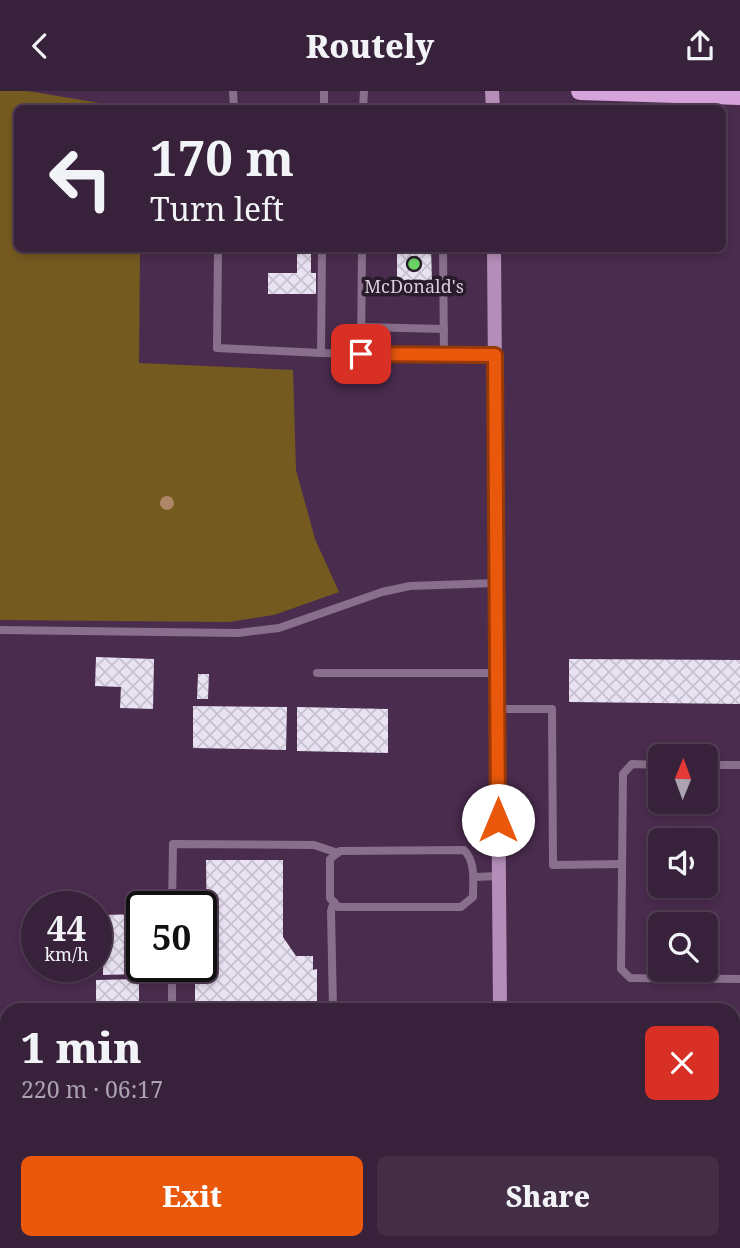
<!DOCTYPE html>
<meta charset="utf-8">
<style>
body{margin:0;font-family:"Noto Serif",serif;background:#432e45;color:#f1f3f6;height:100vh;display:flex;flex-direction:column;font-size:26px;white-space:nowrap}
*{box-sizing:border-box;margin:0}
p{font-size:23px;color:#aba3af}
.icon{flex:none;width:38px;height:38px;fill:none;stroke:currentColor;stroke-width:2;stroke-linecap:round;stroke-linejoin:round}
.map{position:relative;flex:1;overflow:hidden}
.side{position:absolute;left:0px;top:912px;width:740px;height:247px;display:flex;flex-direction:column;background:#38213a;border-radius:21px 21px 0 0;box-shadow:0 4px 10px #0003,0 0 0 2px #523e54}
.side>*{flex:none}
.banner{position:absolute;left:14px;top:14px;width:712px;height:147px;border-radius:10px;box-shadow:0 4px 10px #0003,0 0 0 2px #523e54;background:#38213a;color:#f1f3f6;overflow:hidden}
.needle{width:46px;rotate:1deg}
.buttons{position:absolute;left:648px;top:653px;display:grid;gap:14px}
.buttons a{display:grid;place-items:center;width:70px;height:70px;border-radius:10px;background:#38213a;box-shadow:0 4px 10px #0003,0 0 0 2px #523e54;font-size:35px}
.speed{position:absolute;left:21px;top:800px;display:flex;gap:14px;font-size:35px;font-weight:700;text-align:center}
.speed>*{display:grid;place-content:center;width:91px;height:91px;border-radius:50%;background:#38213a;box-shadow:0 4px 10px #0003,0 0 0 2px #523e54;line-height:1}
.speed small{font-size:18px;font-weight:400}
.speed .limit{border:4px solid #111;border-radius:10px;background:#fff;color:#111}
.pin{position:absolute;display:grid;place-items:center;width:60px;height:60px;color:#fff;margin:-30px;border-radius:14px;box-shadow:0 4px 10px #0006}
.me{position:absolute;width:77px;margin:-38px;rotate:0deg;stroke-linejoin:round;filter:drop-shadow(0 0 5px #0008)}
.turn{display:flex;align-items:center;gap:24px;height:147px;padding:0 21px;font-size:32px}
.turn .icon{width:91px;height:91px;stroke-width:2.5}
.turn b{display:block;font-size:49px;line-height:60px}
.round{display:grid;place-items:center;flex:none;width:74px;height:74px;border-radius:10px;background:#432e45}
.head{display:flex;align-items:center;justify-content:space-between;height:119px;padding:0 21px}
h1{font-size:42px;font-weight:800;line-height:52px}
.primary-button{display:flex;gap:14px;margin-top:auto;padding:14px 21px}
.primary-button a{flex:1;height:80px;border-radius:10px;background:#ea580c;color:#fff;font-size:28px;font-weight:800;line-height:80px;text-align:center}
.primary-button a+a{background:#432e45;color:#f1f3f6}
header{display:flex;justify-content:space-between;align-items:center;height:91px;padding:0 21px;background:#38213a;font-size:32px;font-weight:800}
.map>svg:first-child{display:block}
.green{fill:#755a20}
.building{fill:url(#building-cross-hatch)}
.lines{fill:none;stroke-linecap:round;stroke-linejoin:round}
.lane{stroke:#886f8b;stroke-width:8}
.street{stroke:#886f8b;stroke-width:14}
.secondary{stroke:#b48db8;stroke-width:14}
.primary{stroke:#d6a3db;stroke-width:18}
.tree{fill:#ad8768}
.route-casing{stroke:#983908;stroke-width:18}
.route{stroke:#ea580c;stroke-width:12}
.poi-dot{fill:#69d464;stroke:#281b2a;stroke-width:2.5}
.labels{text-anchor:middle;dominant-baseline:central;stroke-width:7;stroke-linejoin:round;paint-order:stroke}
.poi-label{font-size:18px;fill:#ddcadf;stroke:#281b2a}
</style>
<header><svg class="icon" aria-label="back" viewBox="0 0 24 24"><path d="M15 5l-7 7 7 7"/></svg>Routely<svg class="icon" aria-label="share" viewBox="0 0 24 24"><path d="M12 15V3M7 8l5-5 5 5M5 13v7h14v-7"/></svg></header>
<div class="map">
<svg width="740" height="1157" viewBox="0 0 740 1157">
<defs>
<pattern id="building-cross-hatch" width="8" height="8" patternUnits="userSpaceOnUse" patternTransform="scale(1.75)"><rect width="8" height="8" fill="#e8e2f2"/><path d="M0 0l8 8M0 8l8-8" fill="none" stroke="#c7c1cf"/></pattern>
</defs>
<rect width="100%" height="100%" fill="#4a2c4e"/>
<path class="green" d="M0 0H28L129 17 18 18V158H140L139 272 293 279 296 379 315 448 339 501 274 524 229 531 0 529Z"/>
<g class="building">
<path d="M297 158H311V182H316V203H268V182H297Z"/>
<path d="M397 158H431L432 189 397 190Z"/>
<path d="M96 566 154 568 153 618 120 617 121 596 95 595Z"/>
<path d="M569 568 740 569V613L569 611Z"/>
<path d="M198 583H209L208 608H197Z"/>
<path d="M193 615 287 616 286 659 193 657Z"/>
<path d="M297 616 388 618V662L297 660Z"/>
<path d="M206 769H283V846L296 865H313V879L317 878V910H313L314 919H195V876H205L218 863V845H207Z"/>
<path d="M140 823 141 883 103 884V824Z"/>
<path d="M139 888V916H96V889Z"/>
<rect x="0" y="950" width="7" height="95"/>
</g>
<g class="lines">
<g class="lane">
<path d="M233 0 234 18"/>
<path d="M324 18V0"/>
<path d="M363 18 364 0"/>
<path d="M218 158 217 257 321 262 322 158"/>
<path d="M362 158 361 263 495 264"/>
<path d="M443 158 444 264"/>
<path d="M361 236 444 238"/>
<path d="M321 262 361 263"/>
<path d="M0 539 238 542 279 537 382 501 410 495 496 492"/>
<path d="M317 582H497"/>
<path d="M497 618H552L553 774 622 773"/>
<path d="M660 674 632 673 623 683 621 878 630 887 740 888"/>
<path d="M705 674H740"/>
<path d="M464 759C476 771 473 790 473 806L461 816H338L330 807V768L340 760Z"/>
<path d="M474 786 499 785"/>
<path d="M172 816 173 753 314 754 338 762"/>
<path d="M172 919V875"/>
<path d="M333 919 331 820 334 811"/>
<path d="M160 1157V1152"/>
</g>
<g class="street">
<path d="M0 1124H7"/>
<path d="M733 1132H740"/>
</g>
<g class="secondary">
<path d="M492 0 493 18"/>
<path d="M494 158 500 919"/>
<path d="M501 1152V1157"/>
</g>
<path class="primary" d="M580 0 740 5"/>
</g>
<circle class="tree" cx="167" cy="412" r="7"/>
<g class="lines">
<g class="route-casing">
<path id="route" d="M361 263 495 264 498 729"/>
</g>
<use href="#route" class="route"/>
</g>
<circle class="poi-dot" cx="414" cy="173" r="7"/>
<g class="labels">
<g class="poi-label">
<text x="414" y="195">McDonald's</text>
</g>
</g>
</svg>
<div class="buttons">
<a><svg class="needle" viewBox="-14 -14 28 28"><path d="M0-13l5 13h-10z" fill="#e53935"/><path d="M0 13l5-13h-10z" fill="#aba3af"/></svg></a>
<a><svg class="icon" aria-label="sound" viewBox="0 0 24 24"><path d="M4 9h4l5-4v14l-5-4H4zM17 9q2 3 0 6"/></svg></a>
<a><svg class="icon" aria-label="search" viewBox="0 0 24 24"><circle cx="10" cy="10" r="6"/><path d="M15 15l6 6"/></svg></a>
</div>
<div class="speed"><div>44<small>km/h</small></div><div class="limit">50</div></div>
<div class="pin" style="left:361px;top:263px;background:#d93025"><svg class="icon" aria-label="arrive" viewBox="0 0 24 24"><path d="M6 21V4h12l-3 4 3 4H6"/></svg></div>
<svg class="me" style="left:498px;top:729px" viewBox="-20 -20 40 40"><circle r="19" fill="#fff"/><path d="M0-13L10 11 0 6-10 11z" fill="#ea580c"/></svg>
<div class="banner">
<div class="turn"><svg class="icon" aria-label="left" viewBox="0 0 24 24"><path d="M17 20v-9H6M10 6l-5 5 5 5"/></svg><div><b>170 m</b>Turn left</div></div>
</div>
<section class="side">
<div class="head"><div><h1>1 min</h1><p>220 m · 06:17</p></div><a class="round" style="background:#d93025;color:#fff"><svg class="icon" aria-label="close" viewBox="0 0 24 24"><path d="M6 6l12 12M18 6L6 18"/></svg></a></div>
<div class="primary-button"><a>Exit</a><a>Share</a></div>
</section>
</div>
